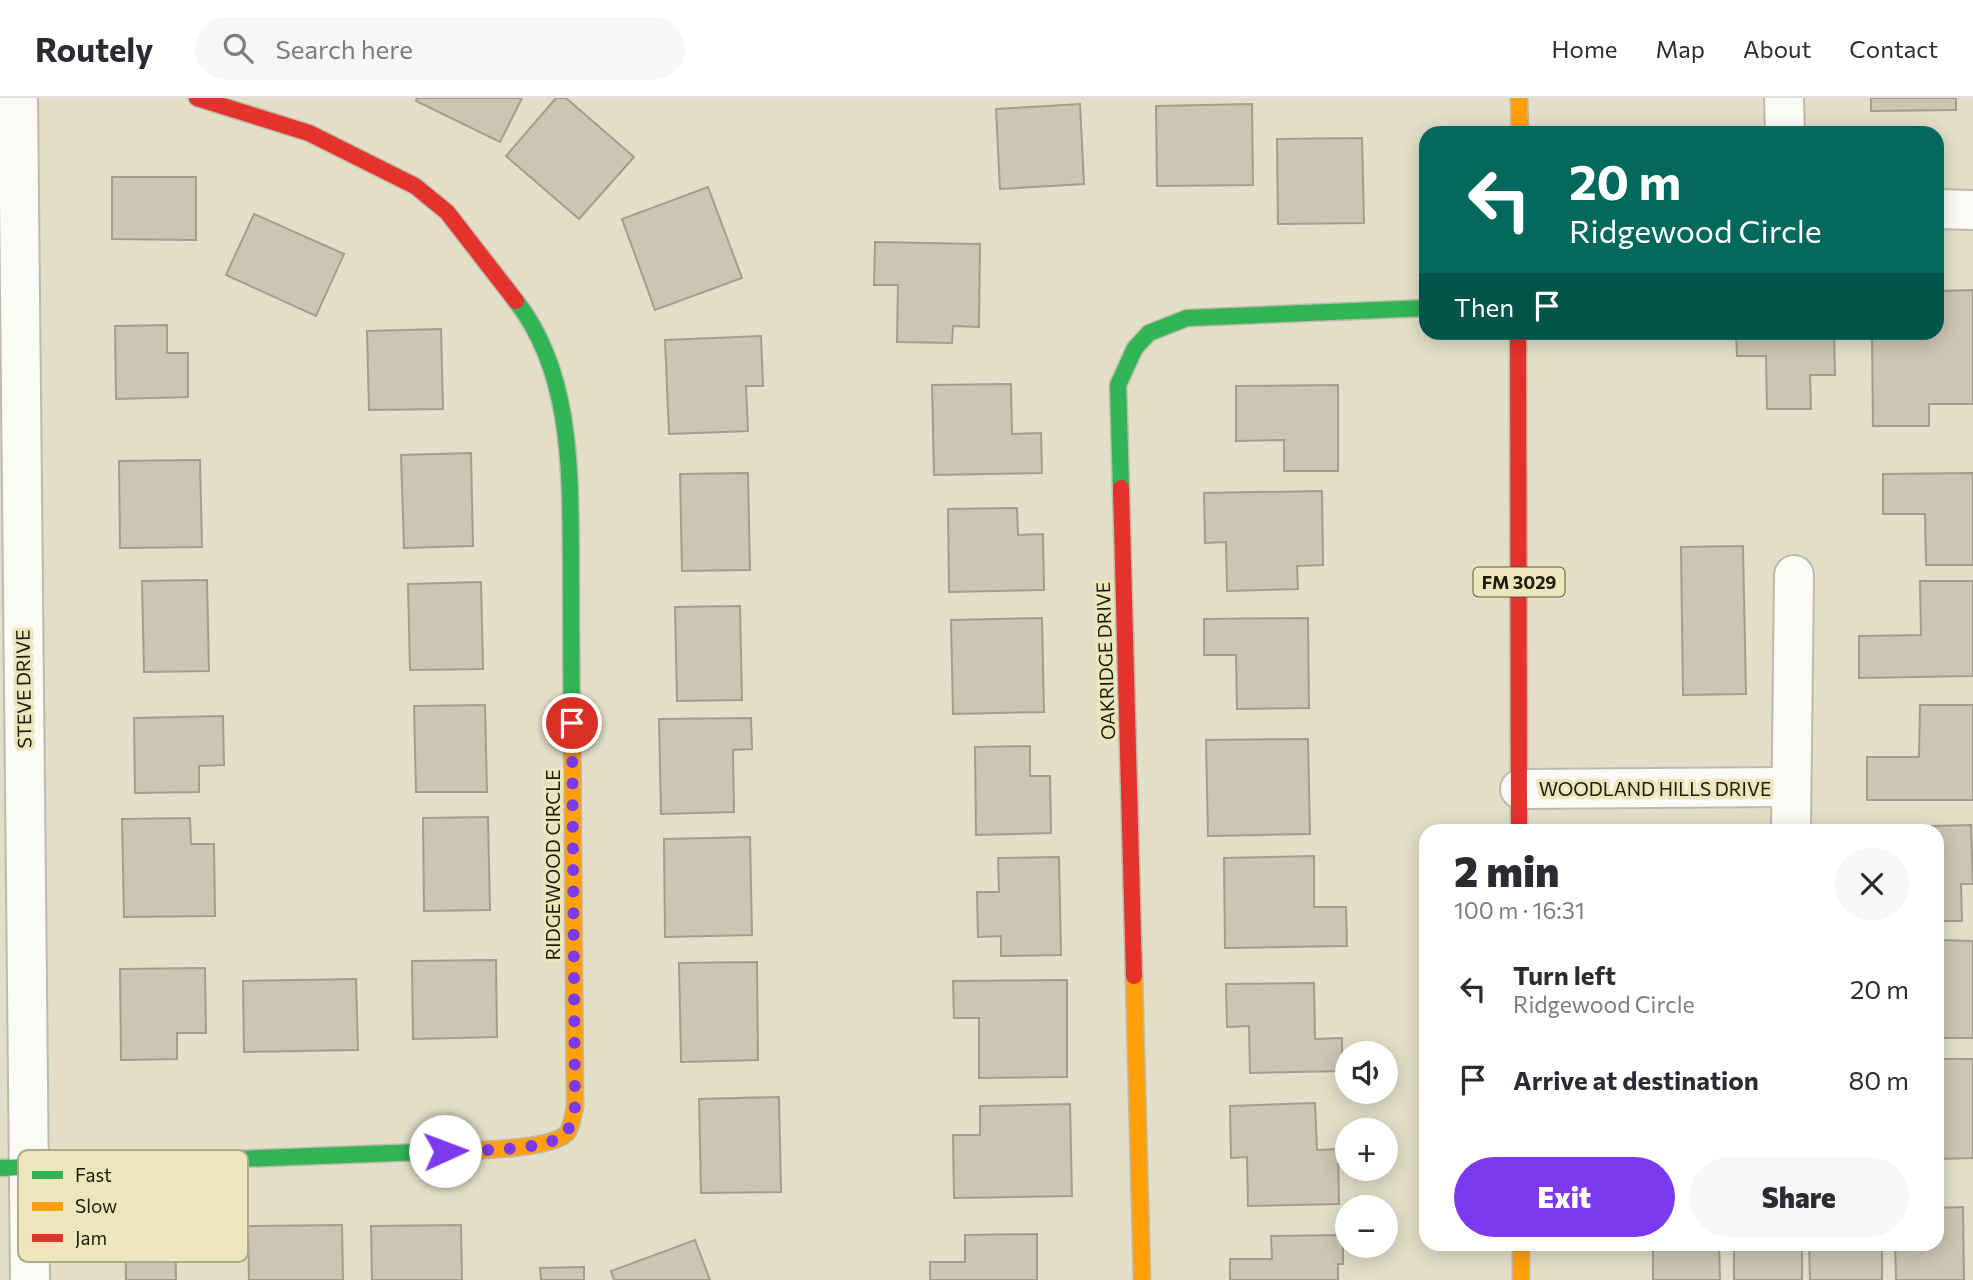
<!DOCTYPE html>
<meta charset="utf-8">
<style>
body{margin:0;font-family:Commissioner,sans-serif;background:#f7f7f7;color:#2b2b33;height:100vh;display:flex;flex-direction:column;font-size:26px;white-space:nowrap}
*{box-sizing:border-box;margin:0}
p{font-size:23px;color:#7c7c81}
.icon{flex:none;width:38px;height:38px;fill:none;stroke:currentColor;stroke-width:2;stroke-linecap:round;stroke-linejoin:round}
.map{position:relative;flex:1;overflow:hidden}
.side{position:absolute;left:1419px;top:726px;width:525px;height:427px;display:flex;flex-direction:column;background:#fff;border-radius:21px;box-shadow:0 4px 18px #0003}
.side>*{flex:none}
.hud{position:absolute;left:1419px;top:28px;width:525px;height:214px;border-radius:21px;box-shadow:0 4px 18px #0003;background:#00695c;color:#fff;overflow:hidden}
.buttons{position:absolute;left:1335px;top:943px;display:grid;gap:14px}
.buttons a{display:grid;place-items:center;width:63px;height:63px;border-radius:50%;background:#fff;box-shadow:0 4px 18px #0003;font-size:35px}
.pin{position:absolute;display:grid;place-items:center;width:60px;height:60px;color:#fff;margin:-30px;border:4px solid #fff;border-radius:50%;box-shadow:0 2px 7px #0007}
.me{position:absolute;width:77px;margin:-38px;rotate:88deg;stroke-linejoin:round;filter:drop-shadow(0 0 5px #0008)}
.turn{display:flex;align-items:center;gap:24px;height:147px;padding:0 35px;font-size:32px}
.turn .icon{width:91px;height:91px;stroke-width:2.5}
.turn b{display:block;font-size:49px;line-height:60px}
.then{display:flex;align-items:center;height:66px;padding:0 35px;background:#0003;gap:14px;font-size:26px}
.round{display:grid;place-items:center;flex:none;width:74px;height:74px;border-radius:37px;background:#f7f7f7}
.headline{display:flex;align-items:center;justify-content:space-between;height:119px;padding:0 35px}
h1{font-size:42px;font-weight:800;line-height:52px}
.primary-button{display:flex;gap:14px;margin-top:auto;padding:14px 35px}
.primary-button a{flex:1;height:80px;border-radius:42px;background:#7c3aed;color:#fff;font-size:28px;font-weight:800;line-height:80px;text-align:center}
.primary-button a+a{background:#f7f7f7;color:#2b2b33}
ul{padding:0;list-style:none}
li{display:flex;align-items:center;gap:21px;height:91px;padding:0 35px}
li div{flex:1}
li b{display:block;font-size:26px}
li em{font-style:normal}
header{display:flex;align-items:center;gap:42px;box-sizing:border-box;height:98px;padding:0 35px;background:#fff;border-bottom:2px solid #e1e1e2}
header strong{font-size:33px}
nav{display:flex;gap:38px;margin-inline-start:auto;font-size:24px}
.search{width:490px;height:63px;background:#f7f7f7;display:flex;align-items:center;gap:18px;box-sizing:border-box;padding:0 24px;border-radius:38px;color:#7c7c81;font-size:26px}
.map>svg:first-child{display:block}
.building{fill:#cbc5b3;stroke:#a39d8d;stroke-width:2}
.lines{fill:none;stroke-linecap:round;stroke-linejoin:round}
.street-casing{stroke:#bdbaa8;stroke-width:42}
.fast-casing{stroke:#bdbaa8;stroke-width:19}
.slow-casing{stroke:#bdbaa8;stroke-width:19}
.jam-casing{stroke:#bdbaa8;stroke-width:19}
.street{stroke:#fbfaf7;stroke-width:38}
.fast{stroke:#30b455;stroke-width:16}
.slow{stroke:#ff9f0a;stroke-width:16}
.jam{stroke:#e5322d;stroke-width:16}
.route{stroke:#7c3aed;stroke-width:12;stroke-dasharray:0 21.6}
.labels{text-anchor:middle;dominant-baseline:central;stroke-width:7;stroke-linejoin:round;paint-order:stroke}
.shield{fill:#ede6bc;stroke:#5c5841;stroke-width:2}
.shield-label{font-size:18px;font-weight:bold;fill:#1e1b0c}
.street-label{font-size:19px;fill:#1e1b0c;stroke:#ede6bc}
.key{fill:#ede6bc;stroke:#afa987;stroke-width:2}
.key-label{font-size:19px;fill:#1e1b0c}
</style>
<header>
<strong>Routely</strong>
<div class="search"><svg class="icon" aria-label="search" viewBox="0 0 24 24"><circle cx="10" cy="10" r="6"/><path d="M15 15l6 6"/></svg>Search here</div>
<nav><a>Home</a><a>Map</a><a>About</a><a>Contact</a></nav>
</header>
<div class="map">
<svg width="1973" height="1182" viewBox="0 0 1973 1182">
<rect width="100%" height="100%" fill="#e2dec7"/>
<g class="building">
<path d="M417 0H522L500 44 416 3Z"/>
<path d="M556 0H566L634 59 579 121 506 58Z"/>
<path d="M1871 0H1956V12L1871 13Z"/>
<path d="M1080 6 1084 86 1000 91 996 11Z"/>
<path d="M1252 6 1253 87 1157 88 1156 8Z"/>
<path d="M1362 40 1364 125 1278 126 1277 41Z"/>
<path d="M112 79H196V142L112 141Z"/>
<path d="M708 89 742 180 655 212 622 121Z"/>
<path d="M254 116 344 156 316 218 226 177Z"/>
<path d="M875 144 980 146 979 229 953 228 952 245 897 244 898 187H874Z"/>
<path d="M1973 192V306H1929V328H1873L1872 234H1937V193Z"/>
<path d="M167 227V255H188V299L116 301 115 228Z"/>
<path d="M441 231 443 311 369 312 367 233Z"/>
<path d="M1736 234H1834L1835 277H1810L1811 311H1767L1766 258H1737Z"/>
<path d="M761 238 763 288H746L748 333 669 336 665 242Z"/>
<path d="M1011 286 1012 336 1041 335 1042 375 934 377 932 287Z"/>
<path d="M1338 287V373H1284V342L1236 343V288Z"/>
<path d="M471 355 473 448 404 450 401 357Z"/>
<path d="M200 362 202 449 120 450 119 363Z"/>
<path d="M748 375 750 472 682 473 680 376Z"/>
<path d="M1973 375V467H1926L1925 416H1883V376Z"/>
<path d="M1322 393 1323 467 1297 468 1298 491 1227 493 1226 444 1205 445 1204 395Z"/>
<path d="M1017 410 1018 437 1043 436 1044 492 949 494 948 411Z"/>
<path d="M1743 448 1746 596 1683 597 1681 449Z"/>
<path d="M207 482 209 573 144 574 142 483Z"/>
<path d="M1920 483H1973V578L1859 580V538L1921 537Z"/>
<path d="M481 484 483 571 410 572 408 486Z"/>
<path d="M740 508 742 602 677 603 675 509Z"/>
<path d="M1042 520 1044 614 953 616 951 522Z"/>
<path d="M1308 520 1309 610 1237 611 1236 557H1204V521Z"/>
<path d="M485 607 487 694H416L414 608Z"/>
<path d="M1920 607H1973V702H1867V659H1919Z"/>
<path d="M223 618 224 667 199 668V694L135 695 134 620Z"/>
<path d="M751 620 752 651 733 652 734 714 661 716 659 621Z"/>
<path d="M1308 641 1310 736 1208 738 1206 642Z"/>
<path d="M1030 648V678H1050L1051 735 976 737 975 649Z"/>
<path d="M488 719 490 812 424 813 423 720Z"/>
<path d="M190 720 191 746H214L215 818 124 819 122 721Z"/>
<path d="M1971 727 1973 786H1961L1962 823H1937V733H1852L1851 730Z"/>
<path d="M750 739 752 837 665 839 664 741Z"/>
<path d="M1314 758V809H1346L1347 848 1225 850 1224 760Z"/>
<path d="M1059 759 1061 857 1001 858V838L978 839 977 794H999L998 760Z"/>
<path d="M1937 842 1973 843V940H1937Z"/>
<path d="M496 862 497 939 413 941 412 863Z"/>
<path d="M757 864 758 962 681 964 679 865Z"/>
<path d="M205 870 206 935H177V961L121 962 120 871Z"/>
<path d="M356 881 358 952 244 954 243 883Z"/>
<path d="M1067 882V979L979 980V920H954L953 883Z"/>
<path d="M1314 885 1315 941 1342 940V973L1250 975 1249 928 1227 929 1226 886Z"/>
<path d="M1937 961H1973V1060L1937 1061Z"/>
<path d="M779 999 781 1094 701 1095 699 1001Z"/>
<path d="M1315 1005 1317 1052 1338 1051 1339 1106 1248 1108 1247 1059 1231 1060 1230 1008Z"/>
<path d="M1070 1006 1072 1098 954 1100 953 1037H980V1008Z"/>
<path d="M1963 1109 1964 1182H1896L1895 1146H1937V1110Z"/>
<path d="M175 1119 176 1182H126L125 1120Z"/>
<path d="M342 1127 343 1182H249L248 1128Z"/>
<path d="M461 1127 462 1182H372L371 1128Z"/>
<path d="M1037 1136V1182H930V1164H965V1137Z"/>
<path d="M1343 1137V1166H1338V1182H1230V1161H1272L1271 1138Z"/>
<path d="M695 1142 710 1182H614L611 1173Z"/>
<path d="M1653 1146H1719L1720 1182H1653Z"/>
<rect x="1734" y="1146" width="68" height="36"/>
<path d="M1809 1146H1882V1182H1810Z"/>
<path d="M584 1169V1182H541L540 1170Z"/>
</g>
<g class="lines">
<g class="street-casing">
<g id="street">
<path d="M18 0 30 1182"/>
<path d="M1784 0 1785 35"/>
<path d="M1937 111 1973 112"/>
<path d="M1520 691 1791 689"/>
<path d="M1791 733 1794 477"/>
</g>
</g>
<g class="fast-casing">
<g id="fast">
<path d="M516 203C573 276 570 376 571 464 571 516 571 568 572 620"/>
<path d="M1121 390 1118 287 1135 250 1149 235 1187 220 1426 210"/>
<path d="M0 1070 422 1054"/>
</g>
</g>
<g class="slow-casing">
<g id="slow">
<path d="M1519 0 1520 35"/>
<path d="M1134 878 1142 1182"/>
<path d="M422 1054C449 1053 550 1054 567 1035 572 1029 573 1016 575 1009L572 620"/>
<path d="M1521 1146V1182"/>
</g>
</g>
<g class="jam-casing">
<g id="jam">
<path d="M197 0 309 35 415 88 447 114 516 203"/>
<path d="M1518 234 1519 733"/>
<path d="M1121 390 1134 878"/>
</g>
</g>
<use href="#street" class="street"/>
<use href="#fast" class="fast"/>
<use href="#slow" class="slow"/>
<use href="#jam" class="jam"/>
</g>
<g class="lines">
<path class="route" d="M445 1053C472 1052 548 1054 566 1035 571 1029 572 1017 575 1009L572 625"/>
</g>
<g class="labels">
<rect class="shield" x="1473.5" y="469.5" width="91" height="29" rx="5"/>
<g class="shield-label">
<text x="1519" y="484">FM 3029</text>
</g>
<g class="street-label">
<text transform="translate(1105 563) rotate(-92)">OAKRIDGE DRIVE</text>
<text transform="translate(23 591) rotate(-91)">STEVE DRIVE</text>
<text x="1655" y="690">WOODLAND HILLS DRIVE</text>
<text transform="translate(552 767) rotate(-90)">RIDGEWOOD CIRCLE</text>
</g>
</g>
<rect x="18" y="1052" width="230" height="112" rx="10" class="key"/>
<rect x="32" y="1073" width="31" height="8" fill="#30b455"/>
<rect x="32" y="1104" width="31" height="9" fill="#ff9f0a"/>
<rect x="32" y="1136" width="31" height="8" fill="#e5322d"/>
<g class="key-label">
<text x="75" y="1084">Fast</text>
<text x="75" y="1115">Slow</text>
<text x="75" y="1147">Jam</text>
</g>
</svg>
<div class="buttons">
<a><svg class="icon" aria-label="sound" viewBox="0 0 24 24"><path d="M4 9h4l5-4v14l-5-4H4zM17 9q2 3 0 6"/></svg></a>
<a>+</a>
<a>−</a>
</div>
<div class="pin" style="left:572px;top:625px;background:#d93025"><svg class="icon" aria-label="arrive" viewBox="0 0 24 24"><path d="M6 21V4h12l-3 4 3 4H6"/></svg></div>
<svg class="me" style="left:445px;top:1053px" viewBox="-20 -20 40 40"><circle r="19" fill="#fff"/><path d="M0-13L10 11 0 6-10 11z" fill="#7c3aed"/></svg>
<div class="hud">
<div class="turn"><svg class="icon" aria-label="left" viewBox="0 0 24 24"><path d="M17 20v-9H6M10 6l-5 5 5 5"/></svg><div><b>20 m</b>Ridgewood Circle</div></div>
<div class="then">Then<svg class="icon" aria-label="arrive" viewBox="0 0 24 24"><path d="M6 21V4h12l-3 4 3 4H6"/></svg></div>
</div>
<section class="side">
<div class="headline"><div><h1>2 min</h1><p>100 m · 16:31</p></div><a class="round"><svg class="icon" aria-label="close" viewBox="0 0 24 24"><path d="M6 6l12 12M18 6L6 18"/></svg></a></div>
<ul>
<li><svg class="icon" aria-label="left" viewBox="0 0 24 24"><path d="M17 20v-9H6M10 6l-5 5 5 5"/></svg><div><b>Turn left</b><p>Ridgewood Circle</p></div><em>20 m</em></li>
<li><svg class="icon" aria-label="arrive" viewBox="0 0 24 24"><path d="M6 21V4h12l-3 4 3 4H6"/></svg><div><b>Arrive at destination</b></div><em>80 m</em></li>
</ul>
<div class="primary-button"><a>Exit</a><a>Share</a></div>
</section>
</div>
